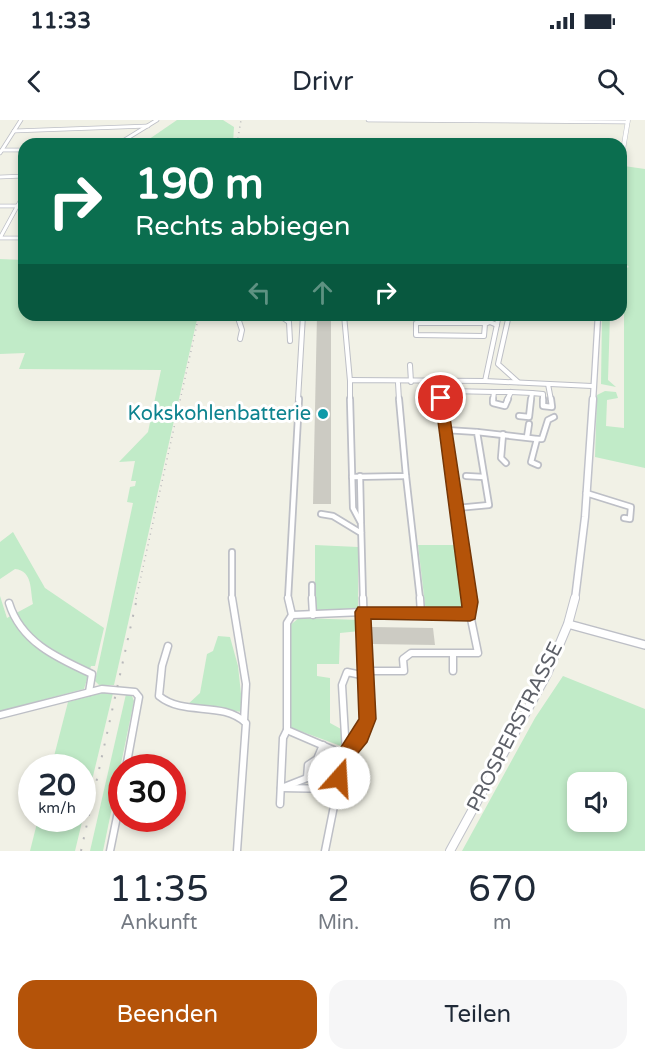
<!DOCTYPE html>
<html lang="de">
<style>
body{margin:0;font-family:"Varela Round",sans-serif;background:#f6f6f7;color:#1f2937;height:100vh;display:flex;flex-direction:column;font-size:22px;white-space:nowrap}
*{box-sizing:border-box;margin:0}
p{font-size:20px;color:#747a83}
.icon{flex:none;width:33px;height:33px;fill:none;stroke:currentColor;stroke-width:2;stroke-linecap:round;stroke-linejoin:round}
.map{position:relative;height:731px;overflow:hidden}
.drawer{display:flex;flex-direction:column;background:#fff;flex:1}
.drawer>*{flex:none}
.banner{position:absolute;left:18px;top:18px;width:609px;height:183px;border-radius:18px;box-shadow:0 3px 9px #0003;background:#0b6e4f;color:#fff;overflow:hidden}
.buttons{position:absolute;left:567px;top:652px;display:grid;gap:12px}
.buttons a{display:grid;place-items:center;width:60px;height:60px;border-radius:12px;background:#fff;box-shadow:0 3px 9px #0003;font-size:30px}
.speed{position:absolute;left:18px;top:634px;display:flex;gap:12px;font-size:30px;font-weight:700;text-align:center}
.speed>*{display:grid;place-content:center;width:78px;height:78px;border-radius:50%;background:#fff;box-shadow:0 3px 9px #0003;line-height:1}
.speed small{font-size:15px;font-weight:400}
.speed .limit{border:9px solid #d22;background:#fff;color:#111}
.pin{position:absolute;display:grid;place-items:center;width:51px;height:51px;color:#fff;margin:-26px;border:3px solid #fff;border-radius:50%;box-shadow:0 2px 6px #0007}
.me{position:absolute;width:66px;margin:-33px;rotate:19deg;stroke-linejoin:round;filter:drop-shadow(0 0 4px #0008)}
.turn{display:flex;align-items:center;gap:21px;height:126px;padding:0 18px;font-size:27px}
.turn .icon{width:78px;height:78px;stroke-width:2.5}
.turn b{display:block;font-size:42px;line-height:51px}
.lanes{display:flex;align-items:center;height:57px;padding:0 18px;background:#0003;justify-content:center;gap:30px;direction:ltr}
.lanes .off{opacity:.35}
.eta{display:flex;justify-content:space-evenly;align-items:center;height:102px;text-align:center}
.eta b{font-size:36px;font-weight:600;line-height:42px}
.action{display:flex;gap:12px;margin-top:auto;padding:12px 18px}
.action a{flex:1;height:69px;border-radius:18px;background:#b45309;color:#fff;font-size:24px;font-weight:600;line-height:69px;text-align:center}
.action a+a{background:#f6f6f7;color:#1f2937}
.status{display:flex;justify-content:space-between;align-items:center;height:42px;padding:0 30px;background:#fff;direction:ltr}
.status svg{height:16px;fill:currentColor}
header{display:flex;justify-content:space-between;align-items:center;height:78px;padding:0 18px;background:#fff;font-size:27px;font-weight:600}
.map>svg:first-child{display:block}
.green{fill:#c1ebc8;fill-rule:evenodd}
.building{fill:#cccbc3}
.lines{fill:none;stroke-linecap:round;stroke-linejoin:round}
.minor-far3-casing{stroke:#bdbfc6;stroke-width:4.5}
.minor-far2-casing{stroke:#bdbfc6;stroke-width:6}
.minor-far1-casing{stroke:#bdbfc6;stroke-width:8}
.minor-casing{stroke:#bdbfc6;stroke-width:9}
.tertiary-casing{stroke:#bdbfc6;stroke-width:10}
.secondary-far3-casing{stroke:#c0c2ca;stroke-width:5}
.secondary-far2-casing{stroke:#c0c2ca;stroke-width:7}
.secondary-far1-casing{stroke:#c0c2ca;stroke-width:9}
.secondary-casing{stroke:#c0c2ca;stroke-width:10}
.minor-far3{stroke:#fff;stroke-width:3}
.minor-far2{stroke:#fff;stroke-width:4}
.minor-far1{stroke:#fff;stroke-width:4.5}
.minor{stroke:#fff;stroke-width:6}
.tertiary{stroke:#fff;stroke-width:7}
.secondary-far3{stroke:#fff;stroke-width:4}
.secondary-far2{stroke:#fff;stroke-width:4.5}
.secondary-far1{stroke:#fff;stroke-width:6}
.secondary{stroke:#fff;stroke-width:8}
.rail-far1{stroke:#b9b9bb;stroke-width:1.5;stroke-dasharray:1 4.5;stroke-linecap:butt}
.rail{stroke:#b9b9bb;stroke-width:2;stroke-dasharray:2 10;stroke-linecap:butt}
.route{fill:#b45309;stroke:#753606;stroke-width:1.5}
.culture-dot{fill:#0f9aa8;stroke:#fff;stroke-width:2}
.labels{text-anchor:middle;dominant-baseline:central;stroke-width:6;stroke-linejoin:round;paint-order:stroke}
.culture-label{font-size:20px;fill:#0d838f;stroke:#fff;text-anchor:end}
.street-label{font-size:20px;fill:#5d6068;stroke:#fff}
</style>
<div class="status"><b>11:33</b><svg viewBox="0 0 49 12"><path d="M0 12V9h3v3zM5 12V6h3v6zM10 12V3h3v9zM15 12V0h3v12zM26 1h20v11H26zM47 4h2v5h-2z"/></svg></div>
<header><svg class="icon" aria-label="back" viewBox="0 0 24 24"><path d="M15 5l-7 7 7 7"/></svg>Drivr<svg class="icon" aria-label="search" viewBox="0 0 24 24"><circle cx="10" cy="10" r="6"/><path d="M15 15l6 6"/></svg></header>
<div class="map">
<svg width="645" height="731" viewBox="0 0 645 731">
<rect width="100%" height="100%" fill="#f1f1e6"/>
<g class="green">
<path d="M177 0H223L234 7 233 24H142Z"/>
<path d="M624 46 645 49V348L595 337 597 275 605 271 616 272 618 278 607 280 606 306 624 308V191L621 187V150L629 147 623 141 621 132V60Z"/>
<path d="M0 139 24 140V195H198L114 565H99L95 561 133 383 127 382 130 367 135 366 136 361H131L135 341 119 342 148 312 161 250 19 249 25 233 0 234Z"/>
<path d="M602 195H610L608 260 616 267 601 264Z"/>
<path d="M13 412 45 468 104 508 95 546H91L84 569 0 591V476L7 498 33 484C30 470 33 451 15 449L0 459V422Z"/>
<path d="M315 425 358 427V492H315Z"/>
<path d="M418 425H460L467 492 426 493Z"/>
<path d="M299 498 360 500V511L340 513 339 544H317V556L330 558V603L341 609V626L289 607V506Z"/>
<path d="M218 516 230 517 238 546 243 592 186 586 200 573 207 534 213 531Z"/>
<path d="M563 556 645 589V731H462L535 598ZM578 663H616V702H578Z"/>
<path d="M101 573H113L75 731H30L38 699H82V648H51L68 582Z"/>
<path d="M126 574 132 576 134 581 103 731H90Z"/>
</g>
<g class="building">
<path d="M317 195H331V384H313Z"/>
<path d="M372 507 433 508 435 525 372 524Z"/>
</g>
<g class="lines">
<g class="minor-far3-casing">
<g id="minor-far3">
<path d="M368 0 628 2"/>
<path d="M14 11 148 6"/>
<path d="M118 24 157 0"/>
<path d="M2 30H24"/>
<path d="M0 33 21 0"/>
<path d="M0 57 24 56"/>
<path d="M24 74 0 118H24"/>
<path d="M0 86H18"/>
</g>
</g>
<g class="minor-far2-casing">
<g id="minor-far2">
<path d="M237 195 242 210 240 219"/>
<path d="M279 195 289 202 290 221"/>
<path d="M344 195 350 261"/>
<path d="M509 195 498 244 518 262"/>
<path d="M487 203H416V215L484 216 485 204 490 202"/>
<path d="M497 205 485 200V195H499"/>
<path d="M410 245 411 262"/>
<path d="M485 261 499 195"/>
<path d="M439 262 442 280"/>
<path d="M447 262 449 271 494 272"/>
<path d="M398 263 399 280"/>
<path d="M548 264 551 280"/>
<path d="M456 271 457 280"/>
<path d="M511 272 532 273"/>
<path d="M298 280 303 195"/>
<path d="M350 280V260L485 261 592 266"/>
<path d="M493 280 494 272H511"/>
<path d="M507 280 511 272"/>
<path d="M531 280 532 273 543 274V280"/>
</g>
</g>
<g class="minor-far1-casing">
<g id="minor-far1">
<path d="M350 279 353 388 361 403 363 479"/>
<path d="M441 279 470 479"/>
<path d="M457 279 458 287"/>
<path d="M493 279V283L505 286 508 279"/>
<path d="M543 279V286L552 287 551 279"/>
<path d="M519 296 529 297 531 279"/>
<path d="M446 310 477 312 489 385 457 388"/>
<path d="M477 312 537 319 531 342 538 345"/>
<path d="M503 314 501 338 506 343"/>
<path d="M527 317 529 304"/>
<path d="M537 319H542L548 300 554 297"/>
<path d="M360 356 361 402"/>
<path d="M406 356 420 479"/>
<path d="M466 356 484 357"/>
<path d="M352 357 406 356 399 279"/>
<path d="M586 373 631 387 630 399 624 398"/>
<path d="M321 394 333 396 361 413"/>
<path d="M312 465V479"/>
<path d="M232 479V432"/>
<path d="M288 479 299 279"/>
</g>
</g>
<g class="minor-casing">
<g id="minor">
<path d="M232 478 246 564 244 601"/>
<path d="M288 478 292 495"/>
<path d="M312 478 313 495"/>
<path d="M420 478 421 494"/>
<path d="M469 478 470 494"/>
<path d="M9 483C21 522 57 538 92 554L89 572"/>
<path d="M168 526 162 546 159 576C185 597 221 580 246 603L237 731"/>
<path d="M453 534V551"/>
<path d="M0 595 102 569 135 572 139 577 126 648"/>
<path d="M323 625 317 639 308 645 307 658H339"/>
<path d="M346 633 342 565 347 552 366 556"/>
<path d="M345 635 287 610V503L292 495 363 492 470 494 478 533H411L403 539 404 551H365"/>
<path d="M284 667 307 658"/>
<path d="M281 668 338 669"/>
<path d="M280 684 283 618 287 610"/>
<path d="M110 731 122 672"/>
<path d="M325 731 343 641 367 599 363 478"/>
</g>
</g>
<g class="tertiary-casing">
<path id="tertiary" d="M568 504 645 525"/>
</g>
<g class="secondary-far3-casing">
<path id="secondary-far3" d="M621 42 628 0"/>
</g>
<g class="secondary-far2-casing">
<path id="secondary-far2" d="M593 280 598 195"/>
</g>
<g class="secondary-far1-casing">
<path id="secondary-far1" d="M575 479 585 397 593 279"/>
</g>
<g class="secondary-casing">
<path id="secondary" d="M450 731 547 554 568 504 575 478"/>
</g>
<use href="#minor-far3" class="minor-far3"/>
<use href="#minor-far2" class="minor-far2"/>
<use href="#minor-far1" class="minor-far1"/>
<use href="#minor" class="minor"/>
<use href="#tertiary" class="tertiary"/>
<use href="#secondary-far3" class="secondary-far3"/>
<use href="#secondary-far2" class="secondary-far2"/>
<use href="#secondary-far1" class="secondary-far1"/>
<use href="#secondary" class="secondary"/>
<g class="rail-far1">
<path d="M237 24 241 0"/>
<path d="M136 479 199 195"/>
</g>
<path class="rail" d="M81 731 137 478"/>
</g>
<path class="route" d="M441 274 447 278 478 482 475 499 470 501 371 499 376 599 367 622 353 639 346 665 339 667 333 665 330 658 336 635 359 599 355 492 358 487H462L435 278Z"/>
<circle class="culture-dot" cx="323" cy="294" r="6"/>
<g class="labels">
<g class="culture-label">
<text x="311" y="294">Kokskohlenbatterie</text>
</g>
<g class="street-label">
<text transform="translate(515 607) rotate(-63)">PROSPERSTRASSE</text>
</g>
</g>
</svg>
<div class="buttons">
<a><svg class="icon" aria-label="sound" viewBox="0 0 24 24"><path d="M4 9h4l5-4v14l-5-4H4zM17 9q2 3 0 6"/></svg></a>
</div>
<div class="speed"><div>20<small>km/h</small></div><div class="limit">30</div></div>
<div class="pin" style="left:441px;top:278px;background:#d93025"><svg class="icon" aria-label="arrive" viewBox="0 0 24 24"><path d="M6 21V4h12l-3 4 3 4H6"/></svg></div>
<svg class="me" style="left:339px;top:658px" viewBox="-20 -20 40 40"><circle r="19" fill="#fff"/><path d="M0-13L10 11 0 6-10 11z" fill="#b45309"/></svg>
<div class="banner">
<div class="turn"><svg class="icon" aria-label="right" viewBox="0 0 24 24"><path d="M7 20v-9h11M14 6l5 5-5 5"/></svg><div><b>190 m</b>Rechts abbiegen</div></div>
<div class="lanes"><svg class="icon off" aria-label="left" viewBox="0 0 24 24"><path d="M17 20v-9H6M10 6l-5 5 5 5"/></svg><svg class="icon off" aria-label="ahead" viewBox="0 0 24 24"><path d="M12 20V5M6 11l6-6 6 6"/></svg><svg class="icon" aria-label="right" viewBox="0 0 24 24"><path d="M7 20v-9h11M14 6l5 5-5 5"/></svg></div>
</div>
</div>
<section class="drawer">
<div class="eta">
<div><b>11:35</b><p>Ankunft</p></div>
<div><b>2</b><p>Min.</p></div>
<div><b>670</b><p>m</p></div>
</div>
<div class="action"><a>Beenden</a><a>Teilen</a></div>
</section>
